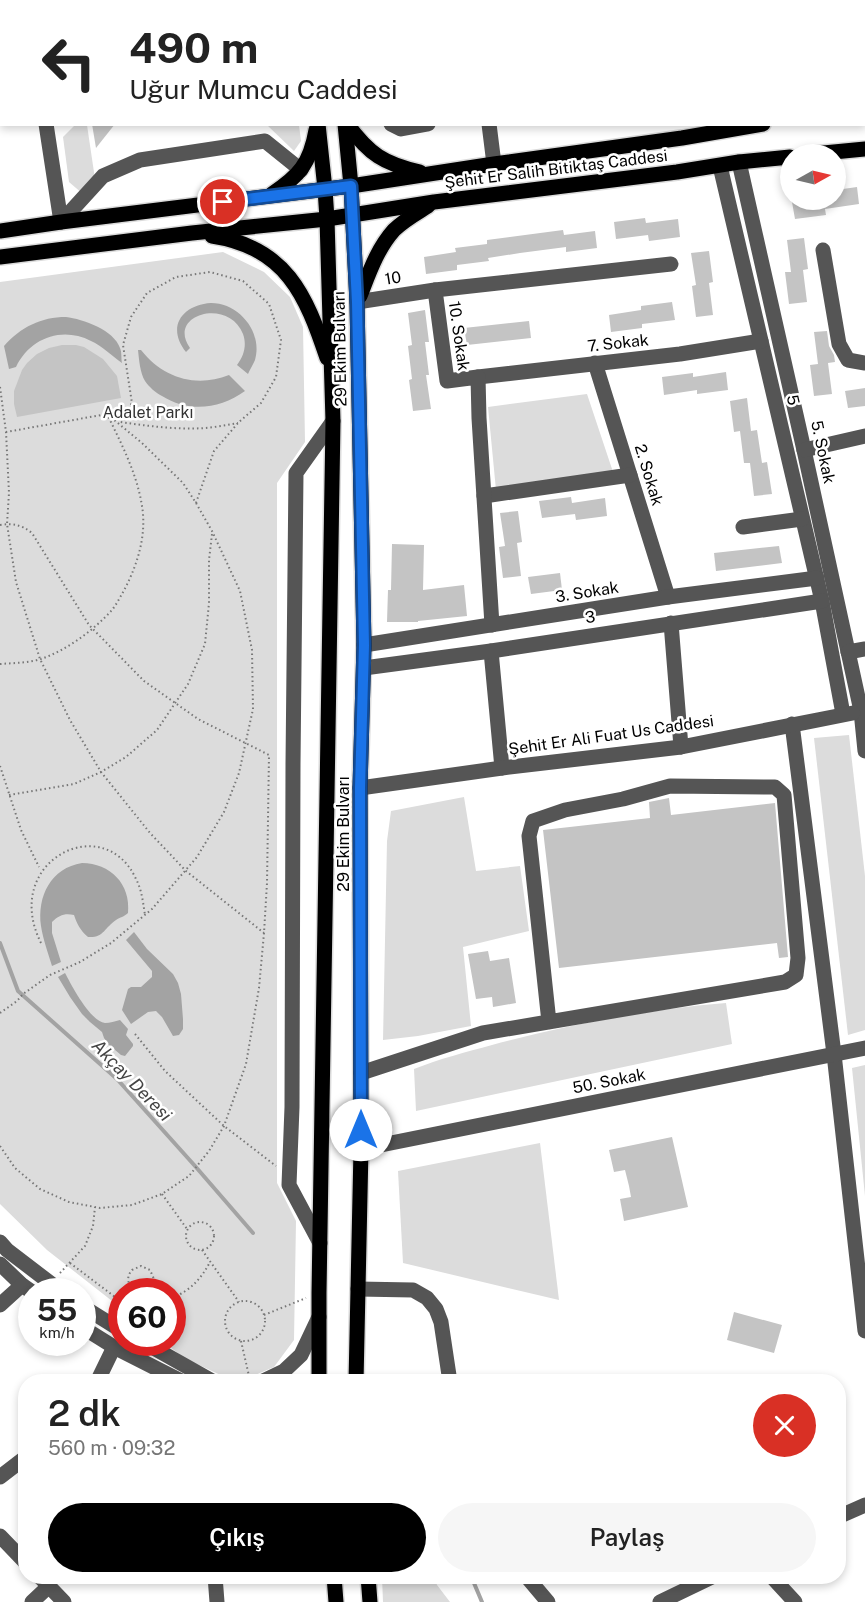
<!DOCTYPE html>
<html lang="tr">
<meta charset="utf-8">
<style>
body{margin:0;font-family:"Public Sans",sans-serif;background:#f6f6f6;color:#222;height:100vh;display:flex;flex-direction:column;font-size:22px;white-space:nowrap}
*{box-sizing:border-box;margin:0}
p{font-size:20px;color:#767676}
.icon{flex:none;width:33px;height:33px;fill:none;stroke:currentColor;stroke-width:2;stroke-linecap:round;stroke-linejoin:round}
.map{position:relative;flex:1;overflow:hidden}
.panel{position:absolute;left:18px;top:1374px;width:828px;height:210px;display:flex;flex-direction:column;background:#fff;border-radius:24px;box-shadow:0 3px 9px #0003}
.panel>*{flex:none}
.hud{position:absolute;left:0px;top:0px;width:866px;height:126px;box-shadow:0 3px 9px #0003;background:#fff;color:#222;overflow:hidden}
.needle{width:39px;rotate:82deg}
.tools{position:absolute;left:780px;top:144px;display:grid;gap:12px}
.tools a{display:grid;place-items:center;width:66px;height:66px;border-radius:50%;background:#fff;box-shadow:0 3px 9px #0003;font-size:30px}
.speed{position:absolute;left:18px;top:1278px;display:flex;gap:12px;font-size:30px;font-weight:700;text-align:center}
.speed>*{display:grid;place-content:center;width:78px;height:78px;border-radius:50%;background:#fff;box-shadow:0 3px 9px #0003;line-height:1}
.speed small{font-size:15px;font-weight:400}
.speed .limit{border:9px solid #d22;background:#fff;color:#111}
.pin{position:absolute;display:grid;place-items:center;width:51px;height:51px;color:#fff;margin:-26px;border:3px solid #fff;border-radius:50%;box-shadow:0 2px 6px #0007}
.me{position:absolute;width:66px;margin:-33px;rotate:0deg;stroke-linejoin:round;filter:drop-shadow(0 0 4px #0008)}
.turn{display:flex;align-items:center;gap:21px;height:126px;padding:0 30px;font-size:27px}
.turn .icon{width:78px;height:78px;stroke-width:2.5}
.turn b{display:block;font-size:42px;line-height:51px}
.round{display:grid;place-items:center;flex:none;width:63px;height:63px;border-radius:32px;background:#f6f6f6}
.summary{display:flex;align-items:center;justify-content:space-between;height:102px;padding:0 30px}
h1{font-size:36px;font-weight:600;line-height:45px}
.button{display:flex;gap:12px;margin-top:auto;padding:12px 30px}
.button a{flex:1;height:69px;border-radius:36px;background:#000;color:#fff;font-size:24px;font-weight:600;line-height:69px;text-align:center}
.button a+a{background:#f6f6f6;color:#222}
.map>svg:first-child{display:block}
.green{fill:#dcdcdc}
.water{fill:#a3a3a3}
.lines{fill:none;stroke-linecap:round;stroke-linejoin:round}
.stream{stroke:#a3a3a3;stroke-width:4}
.building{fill:#c4c4c4}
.major-casing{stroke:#dbdbdb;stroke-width:18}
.path{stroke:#777;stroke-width:2;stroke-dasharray:1.5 3;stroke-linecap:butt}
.minor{stroke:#555;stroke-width:15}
.major{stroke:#000;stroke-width:15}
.route-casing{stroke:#114b97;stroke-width:15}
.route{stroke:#1a73e8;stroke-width:10}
.labels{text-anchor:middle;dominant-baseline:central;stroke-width:5;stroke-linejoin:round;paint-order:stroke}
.street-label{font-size:16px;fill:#000;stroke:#fff}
.park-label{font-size:16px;fill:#333;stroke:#fff}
.water-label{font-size:18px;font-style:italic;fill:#444;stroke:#fff}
</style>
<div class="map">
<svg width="865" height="1602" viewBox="0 0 865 1602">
<rect width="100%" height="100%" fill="#fff"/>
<g class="green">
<path d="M75 125H87L95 179 83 194 69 182 63 137Z"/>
<path d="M267 125H299L301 141 294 151Z"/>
<path d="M223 252 264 272 290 297 303 327 305 442 277 483V1183L296 1221 294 1340 274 1367 253 1376 227 1378 184 1358 165 1343 172 1342V1292H122L121 1308 47 1250 0 1204V282Z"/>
<path d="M587 394 613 472 496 490 488 407Z"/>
<path d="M849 735 865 876V1030L848 1035 814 738Z"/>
<path d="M464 797 476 871 520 866 529 931 463 947 471 1026 418 1036 383 1040 387 841 391 811Z"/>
<path d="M726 1003 732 1044 416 1111 414 1069C439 1059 466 1052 492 1045 567 1025 649 1009 726 1003Z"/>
<path d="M865 1065V1196L852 1068Z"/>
<path d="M540 1143 559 1300 403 1263 398 1171Z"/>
<path d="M382 1577H434L437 1585 450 1602H383Z"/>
</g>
<g class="water">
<path d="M211 303C239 303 263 332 255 360 253 365 250 369 248 374L237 365C244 356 247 345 243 334 229 297 166 314 190 348L186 352C166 327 182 305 211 303Z"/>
<path d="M66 317C83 319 114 330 120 348 122 352 121 359 122 363 112 356 102 346 91 341 62 326 30 338 16 367L9 369 4 346C21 327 41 317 66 317Z"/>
<path d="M138 350H141C163 378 196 388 229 375L245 391C220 409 189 413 162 396 156 393 149 387 145 381 140 373 139 359 138 350Z"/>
<path d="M82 863C110 863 131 884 128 913 124 917 120 917 116 920 104 928 104 938 88 937 80 930 77 924 74 915 65 913 59 915 52 922V933L61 962 52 966C48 953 43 939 41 926 37 896 51 868 82 863Z"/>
<path d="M134 932 147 949 173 974 178 983 181 994 183 1019V1029L179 1035 173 1036 162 1017 156 1011 148 1012 131 1024 122 1010 128 989 131 987H141L152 977V971L126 940Z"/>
<path d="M65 973C72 986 90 1021 105 1023 110 1023 115 1021 120 1020L128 1029 126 1035 133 1044V1046L125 1056 121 1055 108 1044 104 1038 102 1032 90 1022 82 1014 70 997 58 977Z"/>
</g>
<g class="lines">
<g class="stream">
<path d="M0 943 18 991 117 1079 195 1166 253 1233"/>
<path d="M471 1576 482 1602"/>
</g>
</g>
<g class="building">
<path d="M92 124H115L96 148Z"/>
<path d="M857 187 859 204 825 209 826 215 795 219 792 202 809 200H836V190Z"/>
<path d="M645 218 646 223 678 219 680 237 649 241 648 235 616 239 614 222Z"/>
<path d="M563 230 564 235 595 231 597 248 566 252V247L520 253 488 258 489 261 457 265V270L426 274 424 257 456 252 455 248 487 244V240Z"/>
<path d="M804 238 808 269 803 270 807 302 789 304 785 272H791L787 240Z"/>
<path d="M709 251 713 282 709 283 713 315 696 317 692 286 696 285 691 253Z"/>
<path d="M672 302 675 320 642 324V328L611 332 609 315 641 310V306Z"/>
<path d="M425 310 429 342H425L429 375H426L431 409 413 411 409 380 412 379 408 346 412 345 408 313Z"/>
<path d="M529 321 531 338 467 345 464 328Z"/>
<path d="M827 331 829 346 834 355 835 362 828 363 832 394 814 396 810 365 818 364 814 332Z"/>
<path d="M62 345H76L84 347 103 359 117 376 121 398 17 417 14 404V391L22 370 27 363 37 354 49 348Z"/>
<path d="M726 372 728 390 697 394V390L664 395 662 377 693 373V377Z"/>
<path d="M865 388V406L848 408 845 391Z"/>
<path d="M747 398 751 431 757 430 762 463 767 462 772 494 754 496 750 463H744L740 431 734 432 730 401Z"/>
<path d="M571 497 572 503 605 498 607 516 576 520 575 514 542 518 539 501Z"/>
<path d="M518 511 522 542 517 543 521 576 503 578 499 547 505 546 500 513Z"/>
<path d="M392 544 424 545 423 590 464 585 467 616 418 621V622H387L388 590H391Z"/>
<path d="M779 546 782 563 716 571 714 553Z"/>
<path d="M560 573 562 590 531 594 528 577Z"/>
<path d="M669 798 671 815 775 803 788 957 779 958 777 943 559 968 543 830 650 818 649 802Z"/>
<path d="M488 951 490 961 509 958 516 1003 493 1007 492 997 476 999 468 954Z"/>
<path d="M672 1137 688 1207 624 1221 620 1199 631 1197 629 1186 625 1170 614 1172 609 1150Z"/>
<path d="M734 1312 782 1325 774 1353 727 1340Z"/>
</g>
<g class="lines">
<g class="major-casing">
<g id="major">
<path d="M303 0V2"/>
<path d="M329 0V2"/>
<path d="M864 110H865"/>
<path d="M318 124 325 189 327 219 333 421 319 1293V1382"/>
<path d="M345 124 351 186 357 302 364 645 360 788 361 1149 356 1382"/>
<path d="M347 124C369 154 384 164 420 172"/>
<path d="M813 154 865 149"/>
<path d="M272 194C299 176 310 164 316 130"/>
<path d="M0 231 61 222 351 186 494 164 682 138 763 124"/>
<path d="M212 236C286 247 306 295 327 358"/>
<path d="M0 257 192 233 327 219 434 202 677 172 739 162 790 157"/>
<path d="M360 296C369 273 377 249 394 230 404 220 417 213 428 206"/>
<path d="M334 1576 336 1602"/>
<path d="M368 1576 370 1602"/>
</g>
</g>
<g class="path">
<path d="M0 387 6 432 9 493 7 524 16 582 40 659 70 720 101 772 150 833 186 871 264 933"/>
<path d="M196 503 214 451 238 423 239 422 261 403 276 377 281 340 269 304 243 281 210 272 176 277 147 293 131 317 123 345 132 403 120 422C148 426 177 430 205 428 216 427 227 425 238 423"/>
<path d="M0 525C13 523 22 525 32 533L89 625 144 681 198 719 269 755 267 883 264 933 259 988 246 1064 224 1126 209 1151 189 1176 162 1194 132 1205 100 1208 69 1202 40 1189 15 1168 0 1146"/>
<path d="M0 664C14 663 28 663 41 659 67 650 94 630 112 610 116 605 119 599 122 594 137 567 147 536 142 506 137 474 122 445 108 416"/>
<path d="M0 766 21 830 39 867"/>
<path d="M9 795 74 784 101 772 126 757 157 730 188 684 205 644 209 603V560L212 534"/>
<path d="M41 943C0 861 104 809 136 879 142 890 143 903 145 915"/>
<path d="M0 1013 17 1001 23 994 50 975 80 962 111 943 152 909 197 857 224 812 239 773 253 709 252 650 240 591 212 531 196 503 183 483 142 443 107 414 6 432"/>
<path d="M135 1034 165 1071 224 1126 276 1166"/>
<path d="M162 1194 187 1229"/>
<circle cx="200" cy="1236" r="14"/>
<path d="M202 1250 239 1302"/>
<path d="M70 1263 115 1297 122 1298"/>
<path d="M60 1273 85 1246 93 1226 95 1207"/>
<path d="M138 1292C128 1287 125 1278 132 1270L141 1266 150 1270 154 1279 150 1288 143 1292"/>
<path d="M172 1298C191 1290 201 1279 210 1262"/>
<circle cx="245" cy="1321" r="20"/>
<path d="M264 1315 306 1298"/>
<path d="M241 1341 249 1376"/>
</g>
<g class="minor">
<path d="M28 0 29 2"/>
<path d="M356 0 357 2"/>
<path d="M470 0V2"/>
<path d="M561 0 562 2"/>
<path d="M640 0V2"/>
<path d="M837 0V2"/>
<path d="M720 2 729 0"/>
<path d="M46 124 61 222"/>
<path d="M391 124 401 129 428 124"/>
<path d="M489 124 494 164"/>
<path d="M739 162 804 450 861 711 865 751"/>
<path d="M720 166 822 601 843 714"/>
<path d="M61 222 103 176 140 160 265 141 301 170"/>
<path d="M823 250 839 344 848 360 865 363"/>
<path d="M357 302 435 290"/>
<path d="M595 363 668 597"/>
<path d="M478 377 680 354 761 341"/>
<path d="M804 450 865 436"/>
<path d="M484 496 630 475"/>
<path d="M743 527 802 519"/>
<path d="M671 623 681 747"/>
<path d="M492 625 479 418 478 377 447 381 435 290 671 264"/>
<path d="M364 645 668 597 817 578"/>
<path d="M491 651 502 768"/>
<path d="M848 652 865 649"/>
<path d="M364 668 491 651 822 601"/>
<path d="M792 724 834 1054 865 1331"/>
<path d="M360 788 502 768 681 747 853 713"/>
<path d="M361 1073 483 1033 785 982 796 975 798 958 784 795 775 787 670 786 623 799 565 810 533 821 529 836 549 1022"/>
<path d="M361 1149 865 1048"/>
<path d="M0 1242 7 1250 62 1292"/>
<path d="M320 1243 289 1185 292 1107 293 764 296 473 333 421"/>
<path d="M0 1264 22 1285 32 1292"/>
<path d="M358 1289 413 1290 427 1298 436 1309 441 1322 450 1382"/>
<path d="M0 1305 22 1285"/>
<path d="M82 1306 122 1331"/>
<path d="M82 1327 114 1347 183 1382"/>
<path d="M143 1342 214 1382"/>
<path d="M97 1382 114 1347"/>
<path d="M261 1382 284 1371 301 1355 319 1317"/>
<path d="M0 1477 26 1457"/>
<path d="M838 1517 865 1505"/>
<path d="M0 1536 26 1563"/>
<path d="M39 1576 64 1602"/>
<path d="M215 1576 217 1602"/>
<path d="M526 1576 548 1602"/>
<path d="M771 1576 795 1602"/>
<path d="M32 1602 48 1587"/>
<path d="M660 1602 714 1576"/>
</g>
<use href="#major" class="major"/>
</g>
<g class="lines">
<g class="route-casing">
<path id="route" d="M223 202 351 186 357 302 364 645 360 788 361 1130"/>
</g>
<use href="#route" class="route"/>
</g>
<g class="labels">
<g class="street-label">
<text transform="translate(556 169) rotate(-7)">Şehit Er Salih Bitiktaş Caddesi</text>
<text transform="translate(393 278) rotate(-9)">10</text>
<text transform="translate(459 336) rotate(82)">10. Sokak</text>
<text transform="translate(618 343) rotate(-6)">7. Sokak</text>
<text transform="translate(340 349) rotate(-91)">29 Ekim Bulvarı</text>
<text transform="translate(793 400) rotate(77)">5</text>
<text transform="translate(823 452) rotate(78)">5. Sokak</text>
<text transform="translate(649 475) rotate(73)">2. Sokak</text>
<text transform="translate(587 592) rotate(-9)">3. Sokak</text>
<text transform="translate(590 617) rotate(-9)">3</text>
<text transform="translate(611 735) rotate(-8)">Şehit Er Ali Fuat Us Caddesi</text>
<text transform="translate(343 834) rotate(-90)">29 Ekim Bulvarı</text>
<text transform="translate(609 1081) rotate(-11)">50. Sokak</text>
</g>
<g class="park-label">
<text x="148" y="412">Adalet Parkı</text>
</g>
<g class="water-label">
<text transform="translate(132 1080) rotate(46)">Akçay Deresi</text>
</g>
</g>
</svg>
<div class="tools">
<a><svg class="needle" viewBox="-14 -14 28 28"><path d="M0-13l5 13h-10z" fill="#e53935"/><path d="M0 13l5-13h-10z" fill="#767676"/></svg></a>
</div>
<div class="speed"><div>55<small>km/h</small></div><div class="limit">60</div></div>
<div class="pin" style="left:223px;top:202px;background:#d93025"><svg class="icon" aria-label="arrive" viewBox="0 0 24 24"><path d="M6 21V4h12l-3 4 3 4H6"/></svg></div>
<svg class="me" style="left:361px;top:1130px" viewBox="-20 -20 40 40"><circle r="19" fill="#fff"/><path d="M0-13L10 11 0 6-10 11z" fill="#1a73e8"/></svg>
<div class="hud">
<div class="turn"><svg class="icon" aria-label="left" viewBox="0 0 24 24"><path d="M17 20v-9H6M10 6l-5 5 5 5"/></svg><div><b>490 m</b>Uğur Mumcu Caddesi</div></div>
</div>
<section class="panel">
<div class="summary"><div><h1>2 dk</h1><p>560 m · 09:32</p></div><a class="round" style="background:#d93025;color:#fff"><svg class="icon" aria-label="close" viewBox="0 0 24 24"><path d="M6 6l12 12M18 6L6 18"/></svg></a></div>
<div class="button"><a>Çıkış</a><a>Paylaş</a></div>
</section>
</div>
